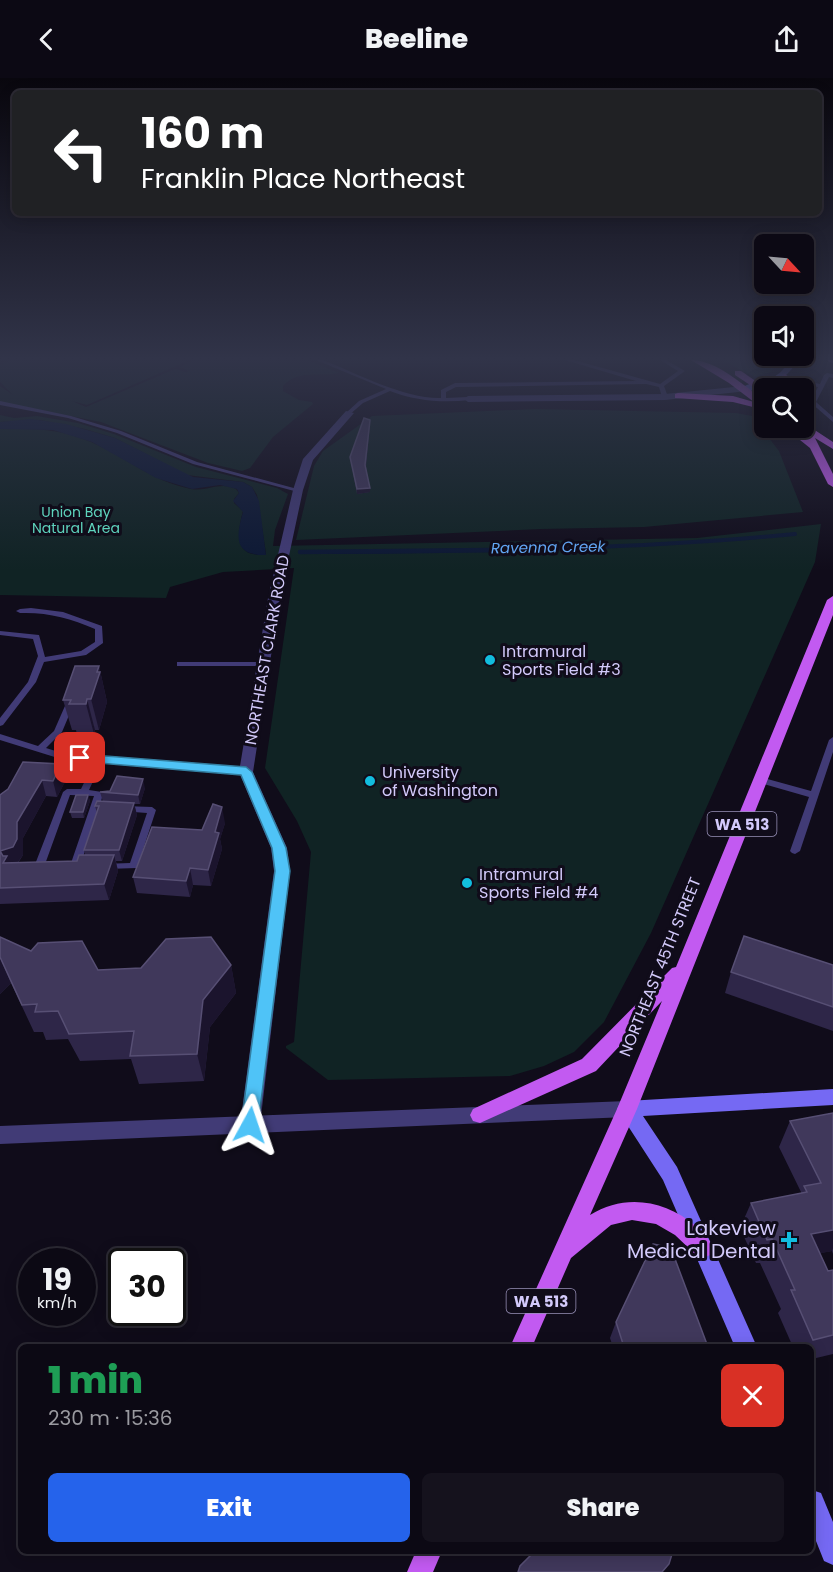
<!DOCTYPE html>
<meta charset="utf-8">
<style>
body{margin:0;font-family:Poppins,sans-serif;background:#15121d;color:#f1f3f6;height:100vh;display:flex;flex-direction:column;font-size:22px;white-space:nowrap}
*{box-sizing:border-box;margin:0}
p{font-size:20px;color:#9a9aa0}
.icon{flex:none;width:33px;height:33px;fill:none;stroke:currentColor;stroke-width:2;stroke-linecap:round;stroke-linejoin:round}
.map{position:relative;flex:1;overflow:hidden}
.panel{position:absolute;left:18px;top:1266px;width:796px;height:210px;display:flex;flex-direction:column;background:#0c0914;border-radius:9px;box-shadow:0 3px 15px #0003,0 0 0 2px #2c2a34}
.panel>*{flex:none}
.top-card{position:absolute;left:12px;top:12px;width:810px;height:126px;border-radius:9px;box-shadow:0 3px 15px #0003,0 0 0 2px #2c2a34;background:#202124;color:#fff;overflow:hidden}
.needle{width:39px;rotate:116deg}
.tools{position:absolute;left:754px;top:156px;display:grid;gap:12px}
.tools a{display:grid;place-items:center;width:60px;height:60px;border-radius:9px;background:#0c0914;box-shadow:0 3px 15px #0003,0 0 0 2px #2c2a34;font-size:30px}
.speed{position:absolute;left:18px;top:1170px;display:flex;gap:12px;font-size:30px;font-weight:700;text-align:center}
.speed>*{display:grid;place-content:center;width:78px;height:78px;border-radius:50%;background:#0c0914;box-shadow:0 3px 15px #0003,0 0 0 2px #2c2a34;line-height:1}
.speed small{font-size:15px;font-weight:400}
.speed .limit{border:3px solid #111;border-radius:9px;background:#fff;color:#111}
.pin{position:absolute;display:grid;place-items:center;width:51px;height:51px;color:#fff;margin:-26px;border-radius:12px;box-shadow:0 3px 9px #0006}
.me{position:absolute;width:66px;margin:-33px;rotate:5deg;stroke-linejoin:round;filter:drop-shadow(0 0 4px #0008)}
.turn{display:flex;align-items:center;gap:21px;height:126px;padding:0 30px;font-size:27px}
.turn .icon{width:78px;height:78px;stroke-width:2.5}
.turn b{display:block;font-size:42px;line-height:51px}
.round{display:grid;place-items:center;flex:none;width:63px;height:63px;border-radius:9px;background:#15121d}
.overview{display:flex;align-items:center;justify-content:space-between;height:102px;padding:0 30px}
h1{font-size:36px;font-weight:800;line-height:45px;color:#1e9e55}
.action{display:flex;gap:12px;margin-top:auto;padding:12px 30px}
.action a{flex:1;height:69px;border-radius:9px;background:#2563eb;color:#fff;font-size:24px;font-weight:800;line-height:69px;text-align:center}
.action a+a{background:#15121d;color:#f1f3f6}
header{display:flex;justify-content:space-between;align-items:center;height:78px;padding:0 30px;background:#0c0914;font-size:27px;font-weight:800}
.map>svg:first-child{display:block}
.green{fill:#102324}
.water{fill:#0c1834}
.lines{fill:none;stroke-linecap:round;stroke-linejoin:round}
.stream-far1{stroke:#0c1834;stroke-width:4}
.stream{stroke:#0c1834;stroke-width:4.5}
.service{fill:#413b76;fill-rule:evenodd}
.minor{fill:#413b76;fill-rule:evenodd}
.tertiary{fill:#413b76;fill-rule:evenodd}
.secondary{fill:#7569f3;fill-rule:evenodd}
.primary{fill:#c25af1;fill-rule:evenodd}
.wall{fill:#2e2648}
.shaded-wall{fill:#1b142d}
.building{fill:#40385b;stroke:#574f74;stroke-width:1.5}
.route{fill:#4fc3f7;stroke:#337fa1;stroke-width:1.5}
.poi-dot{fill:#12bdde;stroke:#100c1a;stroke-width:2}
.labels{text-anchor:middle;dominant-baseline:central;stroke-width:6;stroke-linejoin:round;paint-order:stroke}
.far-park-label{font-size:14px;fill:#5ed3bd;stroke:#100c1a}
.far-water-label{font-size:15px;font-style:italic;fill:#61a5f2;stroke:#100c1a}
.shield{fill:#100c1a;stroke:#9891b8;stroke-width:1.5}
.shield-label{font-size:15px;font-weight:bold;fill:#d3cafb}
.street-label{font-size:16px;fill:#d3cafb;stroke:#100c1a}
.poi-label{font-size:16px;fill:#d3cafb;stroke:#100c1a;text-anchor:start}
.near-poi-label{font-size:20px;fill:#d3cafb;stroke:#100c1a;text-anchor:end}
</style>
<header><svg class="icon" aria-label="back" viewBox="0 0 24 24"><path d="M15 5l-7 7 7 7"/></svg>Beeline<svg class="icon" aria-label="share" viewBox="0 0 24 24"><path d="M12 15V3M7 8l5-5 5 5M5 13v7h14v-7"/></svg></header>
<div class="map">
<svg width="833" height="1494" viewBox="0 0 833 1494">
<rect width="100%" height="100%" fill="#100c1a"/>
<g class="green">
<path d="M12 282H190L87 327 72 323 86 329 175 291 186 294 189 293 180 289 194 282H307L339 295C319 299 299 291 283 308V313L299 322 312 324 313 326 273 359 250 390 242 393 208 385 101 344 0 324V308L13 317 0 304V287Z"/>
<path d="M721 282H778L771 294 755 299Z"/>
<path d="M535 331 736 335 752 338 779 373 803 434 644 449 541 451 296 462 314 388 323 373 372 338Z"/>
<path d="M0 337 14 340 37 338 78 345 114 356 196 389 277 410 288 416 275 452 273 468 697 460 821 446 815 484 651 855 604 944 574 974 544 988 510 998 328 1002 286 970V968L294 964 311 774 297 743 265 690 294 490 223 494 170 509 166 520 0 517V351C32 350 61 351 91 364 126 379 151 403 191 411 207 414 220 403 236 411L239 415 234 421V425L243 433C237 455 234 481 266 476L257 417 252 409 243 404 187 397 115 360 85 351 40 342 0 344Z"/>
</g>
<path class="water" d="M31 341 66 346 115 360 193 399 243 404 252 409 259 423 266 477C233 478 236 458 243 434L233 423 239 415 237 411 220 407 192 411 156 400 92 364 53 352 0 351V344Z"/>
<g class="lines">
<path class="stream-far1" d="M334 474C488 473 642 471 795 456"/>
<path class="stream" d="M300 474 489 472"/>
<g class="service">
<path d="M316 282H323C358 296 405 321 441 320V312L455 305 636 303 565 282H574L660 306 678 293 660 282H666L685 293 664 308 668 319 665 321 662 319 659 309 646 306 456 309 446 314V320L468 319 471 321 470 322C442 325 416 323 390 313L363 325 349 337 346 335 347 334 359 323 386 311Z"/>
<path d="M827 295 833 296V300L829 299 816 324 833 339V344L810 324 818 309 781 301 784 299 820 306 824 297Z"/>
<path d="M0 323 71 338 121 353 197 384 301 412 298 414 193 386 117 355 68 340 0 327Z"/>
<path d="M31 530 63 534 102 548 103 565 86 577 44 584 36 604 3 647 0 648V640L28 604 38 578 33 561 0 557V553L39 557 45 579 81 573 95 564V551C70 540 47 534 20 535L16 533 20 531Z"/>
<path d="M177 584H262L266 586 262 588H177Z"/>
<path d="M68 621H74L75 623 62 654 46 670 62 675 246 691 250 694 246 697 102 684 89 712 102 714 103 716 100 727 104 728 105 730 104 732 98 733 81 785 85 788 83 790H72L70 788 94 718 70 717 44 789 42 791H36L34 789 63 714 67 711H81L94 684 61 681 0 662V656L38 668 54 653Z"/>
<path d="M833 659V674L800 773 795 776 792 775 790 773 809 719 757 704 756 702 760 699 811 713 829 662Z"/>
<path d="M123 728 152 729 156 732 137 790 106 791 103 790 101 788 103 786 130 785 147 735 120 733 119 731Z"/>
</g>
<path class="minor" d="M346 333 354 335 313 382 303 412 280 520 253 694 287 770 290 793 260 1047 257 1053 250 1056 243 1053 240 1047 274 793 271 770 239 694 268 520 293 412 303 381Z"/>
<g class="tertiary">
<path d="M744 308 747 309V313L665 322 468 324 464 321 468 318 665 316Z"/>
<path d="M627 1023 634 1025 637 1031 634 1037 627 1039 0 1066V1048Z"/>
</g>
<g class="secondary">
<path d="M790 282H798C785 304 768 310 744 314L740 311C759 298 773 310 790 282Z"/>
<path d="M833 1011V1027L643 1038 677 1089 757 1269H735L663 1102 617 1031 620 1025 627 1023Z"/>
<path d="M812 1412 821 1415 833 1444V1487L824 1483 812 1453Z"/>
</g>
<g class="primary">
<path d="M691 282C717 282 744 308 765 323V332L733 324 675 320V316L678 315 733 318 754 324 729 305Z"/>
<path d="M828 282H833V285L829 284Z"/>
<path d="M735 293H741L766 310 765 317 735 297Z"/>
<path d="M785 296 789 299 787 310H779L781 299Z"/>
<path d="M804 345 833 364V371L815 360 833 396V409L828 406 810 370 785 350H795L804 357 800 350H804Z"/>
<path d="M833 518V537L637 1031 590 1137C625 1115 665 1122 696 1148 703 1155 710 1161 713 1170L710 1177 703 1180 696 1177 675 1157 656 1146 632 1142 611 1147 571 1180 532 1269H510L617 1031 662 923 596 993 480 1045 473 1043 470 1037 473 1031 582 981 672 890 676 889 827 522Z"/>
<path d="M416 1473H442L433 1494H407Z"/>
</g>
</g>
<g class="wall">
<path d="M370 346 366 389 370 414 357 416 350 379Z"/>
<path d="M99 588 107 624 99 652H95L94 656 77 657 76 652H72L63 622Z"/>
<path d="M23 684 66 702 57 719 46 718 23 760V777L18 785 77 783 85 777 84 772 97 735 95 728 103 724 100 714 145 710 140 726H134L137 737 122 783H116L118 793 109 822 0 826V717L8 711Z"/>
<path d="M88 717 90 723 84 740H72L70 734Z"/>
<path d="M225 745 220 761 222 771 211 808 193 807 190 819 137 815 133 799Z"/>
<path d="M0 859 31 873 98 892 231 887 236 915 210 949 204 1003 139 1006 131 981 80 983 68 961 46 962 43 954H34L11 905 0 916Z"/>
<path d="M833 887V953L725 915 731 894Z"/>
<path d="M833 1035V1176L832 1173 820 1175 828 1193 833 1192V1276L812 1281V1269H793L778 1235 781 1231 760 1185H756L740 1150 751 1125 801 1115V1114L779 1069 790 1043Z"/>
<path d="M669 1173 708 1269H613L610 1260 616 1244Z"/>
</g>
<g class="shaded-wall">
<path d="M370 410V414L357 416V411Z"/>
<path d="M99 588 107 624 99 652 91 621Z"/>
<path d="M87 621 95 652 94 656 86 626Z"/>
<path d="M61 686 66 702 57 719 53 703Z"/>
<path d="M143 701 145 710 140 726 138 717Z"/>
<path d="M42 702 46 718 23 760V777L18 784 3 785 0 773Z"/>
<path d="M88 717 90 723 84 740 83 734Z"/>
<path d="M134 725 137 737 122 783 119 772Z"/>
<path d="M222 729 225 745 220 761 222 771 211 808 208 792 215 754Z"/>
<path d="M114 777 118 793 109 822 104 806Z"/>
<path d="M190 790 193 807 190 819 186 803Z"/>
<path d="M0 880 11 905 0 916Z"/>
<path d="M231 887 236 915 210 949 204 1003 197 976 203 922Z"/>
<path d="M833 1152V1170L832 1173 798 1180 811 1156Z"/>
</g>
<g class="building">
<path d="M364 340 370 342 365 387 370 410 357 411 350 379Z"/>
<path d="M75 588H99L97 594H100L91 621H87L86 626H69L71 622H63Z"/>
<path d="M23 684 61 686 53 703 42 702 17 744V761L13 769 0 773 3 778H7L3 785 77 783 79 777H114L104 806 0 810V717L8 711Z"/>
<path d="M117 698 143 701 138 717 100 714 110 713Z"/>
<path d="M76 717H88L83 734H70Z"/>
<path d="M97 723 134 725 119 772H84L99 728H95Z"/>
<path d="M213 726 222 729 215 754 219 755 208 792 190 790 186 803 133 799 152 749 202 752Z"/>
<path d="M744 858 833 887V929L731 894Z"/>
<path d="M0 859 31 873 38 865 82 863 98 892 141 890 166 861 211 859 231 887 203 922 197 976 130 978 134 953 69 956 58 933 35 934 37 926 22 927 0 879Z"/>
<path d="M833 1035V1152L811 1156 828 1193 833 1192V1257L813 1262 791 1212H795L772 1161 767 1162 751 1125 807 1114 804 1108 821 1105 790 1043Z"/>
<path d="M653 1166 669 1169V1173H672L708 1269H624L616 1244Z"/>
<path d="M535 1473H673L669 1486 662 1494H518L520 1488Z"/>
</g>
<linearGradient id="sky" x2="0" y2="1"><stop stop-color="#09070e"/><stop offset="0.57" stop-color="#313449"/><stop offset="1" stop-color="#313449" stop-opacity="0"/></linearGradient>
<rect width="833" height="492" fill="url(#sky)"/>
<path class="route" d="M80 676 246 689 252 694 286 770 290 793 258 1047 256 1052 250 1054 243 1052 241 1047 275 793 272 770 241 697 75 683 73 680 75 677Z"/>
<g class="poi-dot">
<circle cx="490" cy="582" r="6"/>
<circle cx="370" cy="703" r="6"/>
<circle cx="467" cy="805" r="6"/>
<path d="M786 1153h6v6h6v6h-6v6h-6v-6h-6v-6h6z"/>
</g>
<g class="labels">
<g class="far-park-label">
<text x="76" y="434">Union Bay<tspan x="76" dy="16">Natural Area</tspan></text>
</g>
<g class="far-water-label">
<text transform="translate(548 469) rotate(-1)">Ravenna Creek</text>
</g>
<g class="shield">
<rect x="707.5" y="734" width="69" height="24" rx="4.5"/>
<rect x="506.5" y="1211" width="69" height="24" rx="4.5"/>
</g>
<g class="shield-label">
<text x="742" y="746">WA 513</text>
<text x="541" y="1223">WA 513</text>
</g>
<g class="street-label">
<text transform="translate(267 572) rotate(-80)">NORTHEAST CLARK ROAD</text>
<text transform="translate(660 889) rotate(-68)">NORTHEAST 45TH STREET</text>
</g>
<g class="poi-label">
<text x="502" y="573">Intramural<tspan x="502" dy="18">Sports Field #3</tspan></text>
<text x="382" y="694">University<tspan x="382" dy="18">of Washington</tspan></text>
<text x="479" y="796">Intramural<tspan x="479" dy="18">Sports Field #4</tspan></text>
</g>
<g class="near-poi-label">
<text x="776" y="1150">Lakeview<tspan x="776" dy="23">Medical Dental</tspan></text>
</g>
</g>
</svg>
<div class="tools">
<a><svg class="needle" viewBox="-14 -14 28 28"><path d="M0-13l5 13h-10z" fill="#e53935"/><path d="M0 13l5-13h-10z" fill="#9a9aa0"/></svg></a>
<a><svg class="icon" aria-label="sound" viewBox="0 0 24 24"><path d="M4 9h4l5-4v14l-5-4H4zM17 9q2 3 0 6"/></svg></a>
<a><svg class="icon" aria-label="search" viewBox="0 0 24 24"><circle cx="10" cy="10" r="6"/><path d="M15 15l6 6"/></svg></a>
</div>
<div class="speed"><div>19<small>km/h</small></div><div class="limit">30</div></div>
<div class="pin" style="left:80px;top:680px;background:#d93025"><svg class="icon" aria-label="arrive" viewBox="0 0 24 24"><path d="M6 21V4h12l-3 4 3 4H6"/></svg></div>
<svg class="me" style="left:250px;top:1047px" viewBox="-20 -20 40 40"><path d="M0-17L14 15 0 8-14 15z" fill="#4fc3f7" stroke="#fff" stroke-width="4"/></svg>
<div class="top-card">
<div class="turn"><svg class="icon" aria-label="left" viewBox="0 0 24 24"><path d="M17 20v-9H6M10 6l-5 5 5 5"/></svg><div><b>160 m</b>Franklin Place Northeast</div></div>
</div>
<section class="panel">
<div class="overview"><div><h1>1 min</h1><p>230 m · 15:36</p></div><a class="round" style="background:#d93025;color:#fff"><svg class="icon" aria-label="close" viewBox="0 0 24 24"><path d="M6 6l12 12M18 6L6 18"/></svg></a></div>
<div class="action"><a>Exit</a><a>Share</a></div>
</section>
</div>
